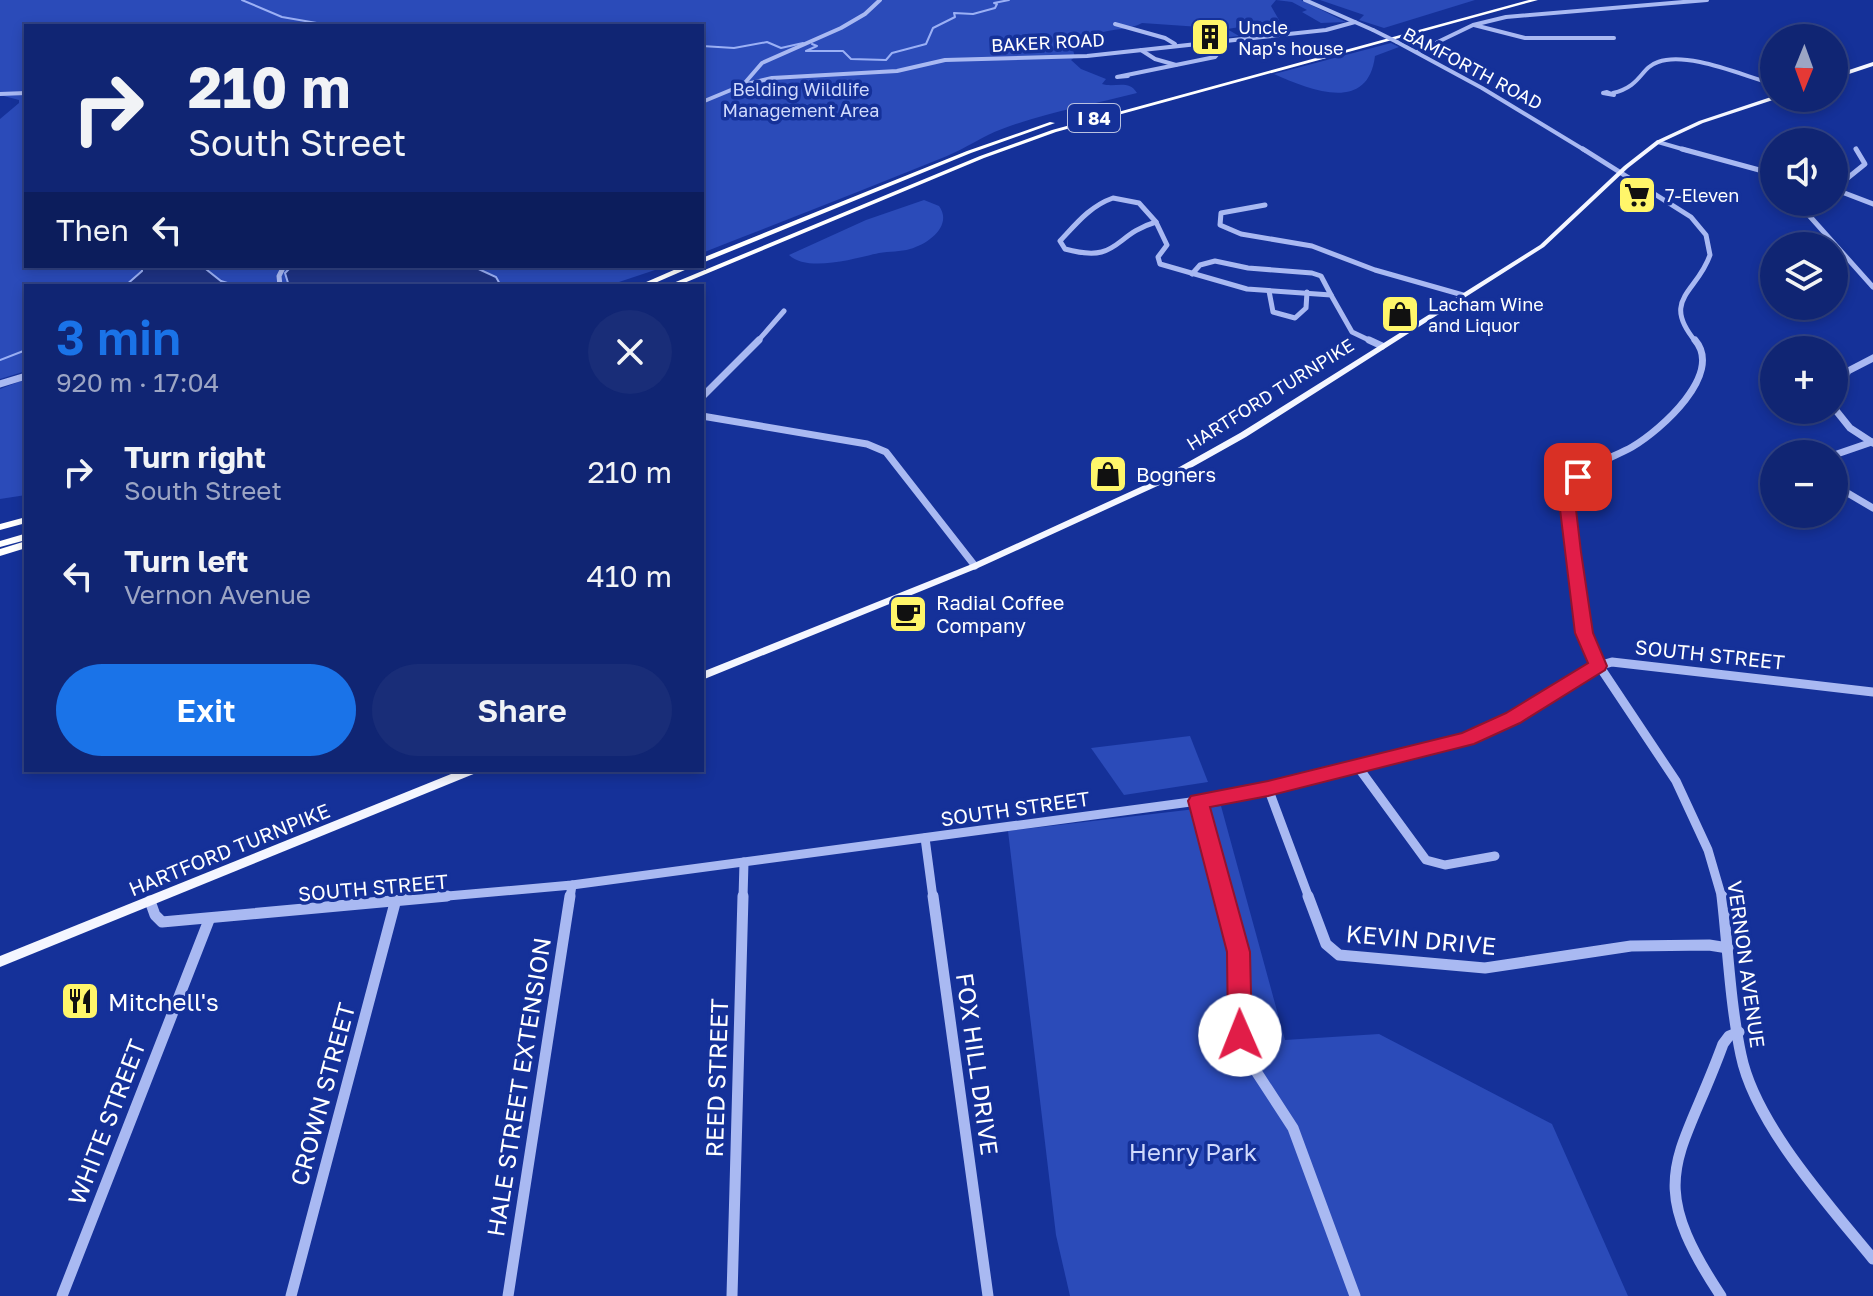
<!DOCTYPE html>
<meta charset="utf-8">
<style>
body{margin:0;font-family:"Golos Text",sans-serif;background:#192d78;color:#f1f3f6;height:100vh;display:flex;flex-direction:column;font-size:30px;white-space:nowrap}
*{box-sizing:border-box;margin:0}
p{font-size:26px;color:#9ca5c4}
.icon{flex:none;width:44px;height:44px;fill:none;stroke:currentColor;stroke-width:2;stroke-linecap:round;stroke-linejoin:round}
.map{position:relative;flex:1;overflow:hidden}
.drawer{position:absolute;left:24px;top:284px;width:680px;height:488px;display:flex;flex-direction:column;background:#102573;border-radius:0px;box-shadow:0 4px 12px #0003,0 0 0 2px #304285}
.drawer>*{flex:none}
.guide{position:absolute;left:24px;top:24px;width:680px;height:244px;border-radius:0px;box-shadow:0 4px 12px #0003,0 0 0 2px #304285;background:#102573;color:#f1f3f6;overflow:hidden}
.needle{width:52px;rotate:181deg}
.tools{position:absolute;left:1760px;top:24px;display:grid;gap:16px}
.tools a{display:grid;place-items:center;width:88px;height:88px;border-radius:50%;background:#102573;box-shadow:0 4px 12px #0003,0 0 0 2px #304285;font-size:40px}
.pin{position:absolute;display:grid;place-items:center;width:68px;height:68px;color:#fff;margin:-34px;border-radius:16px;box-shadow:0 4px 12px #0006}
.me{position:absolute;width:88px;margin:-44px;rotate:359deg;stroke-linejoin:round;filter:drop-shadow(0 0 6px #0008)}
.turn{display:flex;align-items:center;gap:28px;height:168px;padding:0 32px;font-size:36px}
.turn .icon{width:104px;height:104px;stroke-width:2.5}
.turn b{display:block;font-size:56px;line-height:68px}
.then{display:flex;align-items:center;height:76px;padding:0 32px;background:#0003;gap:16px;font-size:30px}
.round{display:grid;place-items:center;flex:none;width:84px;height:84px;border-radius:42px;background:#192d78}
.overview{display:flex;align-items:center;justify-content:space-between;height:136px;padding:0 32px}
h1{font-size:48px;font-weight:600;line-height:60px;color:#1a73e8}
.button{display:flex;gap:16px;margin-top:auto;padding:16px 32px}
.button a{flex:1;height:92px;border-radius:48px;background:#1a73e8;color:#fff;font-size:32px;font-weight:600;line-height:92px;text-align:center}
.button a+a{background:#192d78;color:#f1f3f6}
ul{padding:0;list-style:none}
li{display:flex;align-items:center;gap:24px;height:104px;padding:0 32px}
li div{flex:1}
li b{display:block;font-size:30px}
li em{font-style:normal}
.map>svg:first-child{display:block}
.green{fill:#2b4bb9}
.water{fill:#1e3283;stroke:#9bb0f5;stroke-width:2}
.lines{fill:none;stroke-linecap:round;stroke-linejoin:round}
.stream{stroke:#9bb0f5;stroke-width:2}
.minor-far4{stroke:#a9b9f2;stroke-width:4}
.minor-far3{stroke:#a9b9f2;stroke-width:5}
.minor-far2{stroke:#a9b9f2;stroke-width:7}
.minor-far1{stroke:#a9b9f2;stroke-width:9}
.minor{stroke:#a9b9f2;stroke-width:11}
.major{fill:#f4f6ff;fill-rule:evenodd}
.highway{fill:#fff;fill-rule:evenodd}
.minor-bridge{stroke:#a9b9f2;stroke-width:4}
.route{fill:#e11d48;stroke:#92132f;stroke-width:2}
.labels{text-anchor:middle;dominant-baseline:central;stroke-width:7;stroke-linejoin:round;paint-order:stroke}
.far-poi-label{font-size:18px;fill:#fff;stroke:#153199;text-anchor:start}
.far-street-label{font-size:18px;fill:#fff;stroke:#153199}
.far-park-label{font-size:18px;fill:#d0dafd;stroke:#153199}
.shield{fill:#153199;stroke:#b9c1e0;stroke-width:2}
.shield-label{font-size:18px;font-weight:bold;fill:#fff}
.poi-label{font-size:20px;fill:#fff;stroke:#153199;text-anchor:start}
.street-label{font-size:20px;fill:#fff;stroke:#153199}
.near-street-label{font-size:24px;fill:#fff;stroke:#153199}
.near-poi-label{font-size:24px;fill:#fff;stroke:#153199;text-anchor:start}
.near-park-label{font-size:24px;fill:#d0dafd;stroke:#153199}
</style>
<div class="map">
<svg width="1873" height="1296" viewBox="0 0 1873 1296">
<rect width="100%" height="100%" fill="#153199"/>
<g class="green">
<path d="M0 0H1301L1346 22 1321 23 1302 12 1307 10 1292 2 1276 0 1271 6 1279 20 1270 24 1279 31 1256 32 1247 26 1227 29 1239 36 1229 37 1215 28 1142 23C1130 30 1113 28 1097 34L1101 38 1099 41 1073 50 1075 57 1071 60 1081 69 1106 79 1102 84C1115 88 1129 79 1137 93 1091 105 1047 112 1002 129 983 136 966 148 947 156 866 189 784 221 702 253V26H26V266H667L607 286H26V371L0 379V119L19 103V100L0 95Z"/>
<path d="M1320 0H1475L1384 28 1359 20 1364 15Z"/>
<path d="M1391 43 1399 47 1375 56C1368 114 1310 90 1274 74Z"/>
<path d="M924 200 939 206C953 225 929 244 910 249 901 252 889 251 879 253 856 258 808 273 789 255L866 220Z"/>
<path d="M26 379V495L0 499V389Z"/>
<path d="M1190 736 1208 782 1124 795 1091 748Z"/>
<path d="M1221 806 1285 1040 1379 1034 1552 1124 1628 1296H1070L1056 1235 1008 831Z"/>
</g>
<g class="water">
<path d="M142 266H202L221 281 237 286H125L142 271Z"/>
<path d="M292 266H472L496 277 501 286H289L285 273Z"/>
</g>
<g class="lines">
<g class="stream">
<path d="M242 0 282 17 334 26"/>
<path d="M626 26H643"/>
<path d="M812 44 817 46 806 51H843L851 59 886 60 892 53 926 44 933 28 955 17 954 13 973 14 995 8 997 4 994 3 1009 0"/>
<path d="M702 46 734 48 767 42 781 48 803 43"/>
<path d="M0 360 26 350"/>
</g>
<g class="minor-far4">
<path d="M1305 0 1373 30"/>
<path d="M1115 24 1165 38 1175 44"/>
<path d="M1474 25 1525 38H1614"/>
<path d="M1397 42 1482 88 1586 151"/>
<path d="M1141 50 1155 59 1176 65"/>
<path d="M1417 52 1473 25 1506 17 1707 0"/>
<path d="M1128 76 1117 77 1215 57 1222 49 1214 40"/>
<path d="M743 85 772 78 897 71 945 60 1087 56 1326 30 1355 22"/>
<path d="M1607 92 1614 95 1603 93Z"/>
<path d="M1613 93C1642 86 1640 68 1658 62 1688 51 1743 76 1774 84"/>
<path d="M0 94 26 93"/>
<path d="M702 102 743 85 762 63 841 28 865 14 880 0"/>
<path d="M1658 142 1689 151"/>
</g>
<g class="minor-far3">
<path d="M1583 149 1691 217 1706 235 1710 255C1697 293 1660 299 1696 342"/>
<path d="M1682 149 1774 174"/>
<path d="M1834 189 1865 164 1856 149"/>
<path d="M1834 189 1873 204"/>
<path d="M1113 198 1139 203 1156 222C1112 235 1120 264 1065 249L1060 241C1076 224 1090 206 1113 198Z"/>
<path d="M1797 202 1873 287"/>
<path d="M1265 205 1221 213 1220 225 1241 234 1312 246 1375 270 1463 295"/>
<path d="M1156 222 1167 245 1158 257 1160 264 1247 289 1331 295 1352 332 1373 342"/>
<path d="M1192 274 1200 265 1215 261 1248 268 1312 273 1321 276 1331 295"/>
<path d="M280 286 279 276 284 266"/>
<path d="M1269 291 1273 312 1295 318 1306 308 1307 292"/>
<path d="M757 342 784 311"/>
</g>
<g class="minor-far2">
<path d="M1369 340 1382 346"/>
<path d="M0 384 26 376"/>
<path d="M1834 396 1848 371 1873 358"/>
<path d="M702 397 759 340"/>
<path d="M1834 408 1850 428 1873 443"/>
<path d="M702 416 867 444 886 452 975 566"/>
<path d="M1834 455 1872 442"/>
<path d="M1834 485 1873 508"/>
<path d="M1575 586 1567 501C1572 489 1577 479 1588 470 1601 460 1618 455 1632 447 1661 430 1724 374 1695 340"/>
</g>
<g class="minor-far1">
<path d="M1574 584 1580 617 1590 652 1676 781 1708 850 1722 898"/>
<path d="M1358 767 1426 860 1445 865 1495 856"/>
<path d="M1268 788 1309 898"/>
<path d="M1198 801 1224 898"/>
<path d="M925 838 933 898"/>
<path d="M425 898 572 885 1198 801 1268 788 1467 739 1513 718 1598 666 1612 662 1873 692"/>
<path d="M570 898 572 885"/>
<path d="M743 898 744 862"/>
</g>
<g class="minor">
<path d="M933 896 988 1296"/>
<path d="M1224 896 1239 952 1240 1035 1250 1062 1293 1128 1355 1296"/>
<path d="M1308 896 1326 944 1339 955 1485 968 1631 946 1709 945 1728 948"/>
<path d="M1722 896C1728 948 1730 1003 1741 1055 1755 1124 1829 1205 1873 1259"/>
<path d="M150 901 155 915 162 922 447 896"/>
<path d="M62 1296 209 920"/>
<path d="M291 1296 395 903"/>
<path d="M508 1296 570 896"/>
<path d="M732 1296 743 896"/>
<path d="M1721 1296C1642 1177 1680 1162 1723 1044L1729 1036 1739 1032"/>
</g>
<g class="major">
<path d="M1873 62V66L1834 79V75Z"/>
<path d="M1774 96V98H1777L1776 99 1703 123 1660 143 1628 168 1544 247 1246 437 1164 483 978 568 702 680V672L972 564 1158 479 1240 433 1540 245 1624 166 1656 141 1699 121Z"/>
<path d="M461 770H478L476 773 0 967V956Z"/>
</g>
<g class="highway">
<path d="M1529 0H1538L1056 132 984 158 677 286H666L980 156 1052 130Z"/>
<path d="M1050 122 1055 123 971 153 702 263V258L967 151Z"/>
<path d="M683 266H694L648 286H637Z"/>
<path d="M26 517V523L0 530V524Z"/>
<path d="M24 534H26V540L0 547V541Z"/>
<path d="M26 541V548L0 556V549Z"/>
</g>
<path class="minor-bridge" d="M1373 30 1397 42"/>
</g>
<path class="route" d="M1578 472 1586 477 1579 488 1575 501 1581 552 1593 633 1607 666 1605 670 1520 723 1474 744 1268 796 1210 807 1250 952 1252 1035 1249 1042 1240 1046 1231 1042 1228 1035 1227 952 1188 801 1191 796 1268 781 1462 733 1506 713 1588 663 1575 633 1559 501 1563 488 1573 474Z"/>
<defs>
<g id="building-square" transform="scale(2)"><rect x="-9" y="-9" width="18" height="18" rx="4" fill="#fff66a" stroke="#153199"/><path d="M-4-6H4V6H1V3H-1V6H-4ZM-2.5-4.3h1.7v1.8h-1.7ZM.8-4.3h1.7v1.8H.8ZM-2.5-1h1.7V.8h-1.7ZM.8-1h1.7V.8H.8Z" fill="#111"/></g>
<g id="supermarket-square" transform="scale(2)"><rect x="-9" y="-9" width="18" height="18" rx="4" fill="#fff66a" stroke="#153199"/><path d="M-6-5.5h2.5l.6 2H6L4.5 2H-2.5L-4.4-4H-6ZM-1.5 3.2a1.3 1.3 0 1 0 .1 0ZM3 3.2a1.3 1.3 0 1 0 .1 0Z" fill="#111"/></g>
<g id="shop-square" transform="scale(2)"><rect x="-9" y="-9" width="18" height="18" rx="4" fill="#fff66a" stroke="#153199"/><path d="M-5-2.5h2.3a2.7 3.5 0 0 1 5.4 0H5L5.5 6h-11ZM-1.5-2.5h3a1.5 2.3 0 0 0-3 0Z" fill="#111"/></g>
<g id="cafe-square" transform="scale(2)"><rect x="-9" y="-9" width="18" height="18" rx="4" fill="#fff66a" stroke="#153199"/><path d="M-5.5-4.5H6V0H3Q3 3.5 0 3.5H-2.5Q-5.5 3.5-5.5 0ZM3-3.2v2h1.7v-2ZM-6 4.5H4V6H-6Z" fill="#111"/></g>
<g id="restaurant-square" transform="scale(2)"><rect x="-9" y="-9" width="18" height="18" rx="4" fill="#fff66a" stroke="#153199"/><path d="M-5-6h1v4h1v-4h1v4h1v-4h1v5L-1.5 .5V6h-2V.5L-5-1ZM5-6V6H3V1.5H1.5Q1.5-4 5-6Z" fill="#111"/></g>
</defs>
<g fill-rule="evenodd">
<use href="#building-square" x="1210" y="37"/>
<use href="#supermarket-square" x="1637" y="195"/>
<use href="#shop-square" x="1400" y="314"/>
<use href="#shop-square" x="1108" y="474"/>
<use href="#cafe-square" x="908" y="614"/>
<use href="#restaurant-square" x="80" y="1001"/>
</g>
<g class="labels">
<g class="far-poi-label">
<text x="1238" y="27">Uncle<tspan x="1238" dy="21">Nap's house</tspan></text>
<text x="1665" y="195">7-Eleven</text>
<text x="1428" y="304">Lacham Wine<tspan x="1428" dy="21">and Liquor</tspan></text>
</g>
<g class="far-street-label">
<text transform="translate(1048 42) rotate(-3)">BAKER ROAD</text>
<text transform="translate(1473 68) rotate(28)">BAMFORTH ROAD</text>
<text transform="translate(1270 394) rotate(-32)">HARTFORD TURNPIKE</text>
</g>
<g class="far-park-label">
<text x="801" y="89">Belding Wildlife<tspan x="801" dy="21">Management Area</tspan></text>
</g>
<rect class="shield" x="1068" y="104" width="52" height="28" rx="6"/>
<g class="shield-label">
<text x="1094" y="118">I 84</text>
</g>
<g class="poi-label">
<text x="1136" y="474">Bogners</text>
<text x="936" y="602">Radial Coffee<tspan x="936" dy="23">Company</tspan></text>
</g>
<g class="street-label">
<text transform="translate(1710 654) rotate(6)">SOUTH STREET</text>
<text transform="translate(1015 808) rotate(-8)">SOUTH STREET</text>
<text transform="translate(229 849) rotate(-22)">HARTFORD TURNPIKE</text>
<text transform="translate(373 887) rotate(-5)">SOUTH STREET</text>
<text transform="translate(1747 964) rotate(82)">VERNON AVENUE</text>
</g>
<g class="near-street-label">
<text transform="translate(1421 939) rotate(5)">KEVIN DRIVE</text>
<text transform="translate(978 1064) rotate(82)">FOX HILL DRIVE</text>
<text transform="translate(716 1078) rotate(-88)">REED STREET</text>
<text transform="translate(518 1087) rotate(-81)">HALE STREET EXTENSION</text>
<text transform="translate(322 1094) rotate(-75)">CROWN STREET</text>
<text transform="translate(106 1122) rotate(-69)">WHITE STREET</text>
</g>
<g class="near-poi-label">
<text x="108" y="1001">Mitchell's</text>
</g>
<g class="near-park-label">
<text x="1193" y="1151">Henry Park</text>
</g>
</g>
</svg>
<div class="tools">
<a><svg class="needle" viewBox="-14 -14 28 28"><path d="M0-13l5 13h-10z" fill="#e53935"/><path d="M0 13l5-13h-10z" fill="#9ca5c4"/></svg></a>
<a><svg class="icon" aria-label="sound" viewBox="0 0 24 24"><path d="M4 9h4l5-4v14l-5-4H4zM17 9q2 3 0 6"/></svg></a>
<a><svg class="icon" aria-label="layers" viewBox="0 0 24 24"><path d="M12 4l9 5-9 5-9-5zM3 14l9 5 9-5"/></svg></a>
<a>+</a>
<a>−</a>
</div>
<div class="pin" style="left:1578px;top:477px;background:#d93025"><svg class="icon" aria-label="arrive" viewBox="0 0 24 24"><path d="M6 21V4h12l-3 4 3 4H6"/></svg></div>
<svg class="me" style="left:1240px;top:1035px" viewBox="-20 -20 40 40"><circle r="19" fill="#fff"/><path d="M0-13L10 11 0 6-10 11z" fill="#e11d48"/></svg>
<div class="guide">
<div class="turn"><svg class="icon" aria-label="right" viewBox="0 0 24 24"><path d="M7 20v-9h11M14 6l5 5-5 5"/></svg><div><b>210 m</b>South Street</div></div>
<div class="then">Then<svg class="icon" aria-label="left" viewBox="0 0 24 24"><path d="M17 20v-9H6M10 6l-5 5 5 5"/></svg></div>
</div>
<section class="drawer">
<div class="overview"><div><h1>3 min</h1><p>920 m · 17:04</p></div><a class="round"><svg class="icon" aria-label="close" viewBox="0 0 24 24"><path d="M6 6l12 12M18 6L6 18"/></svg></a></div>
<ul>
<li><svg class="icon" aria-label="right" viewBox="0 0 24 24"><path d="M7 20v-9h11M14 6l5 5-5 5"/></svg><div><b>Turn right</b><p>South Street</p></div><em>210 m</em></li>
<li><svg class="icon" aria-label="left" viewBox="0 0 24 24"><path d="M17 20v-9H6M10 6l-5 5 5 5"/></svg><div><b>Turn left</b><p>Vernon Avenue</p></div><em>410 m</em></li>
</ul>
<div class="button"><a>Exit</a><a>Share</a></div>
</section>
</div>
